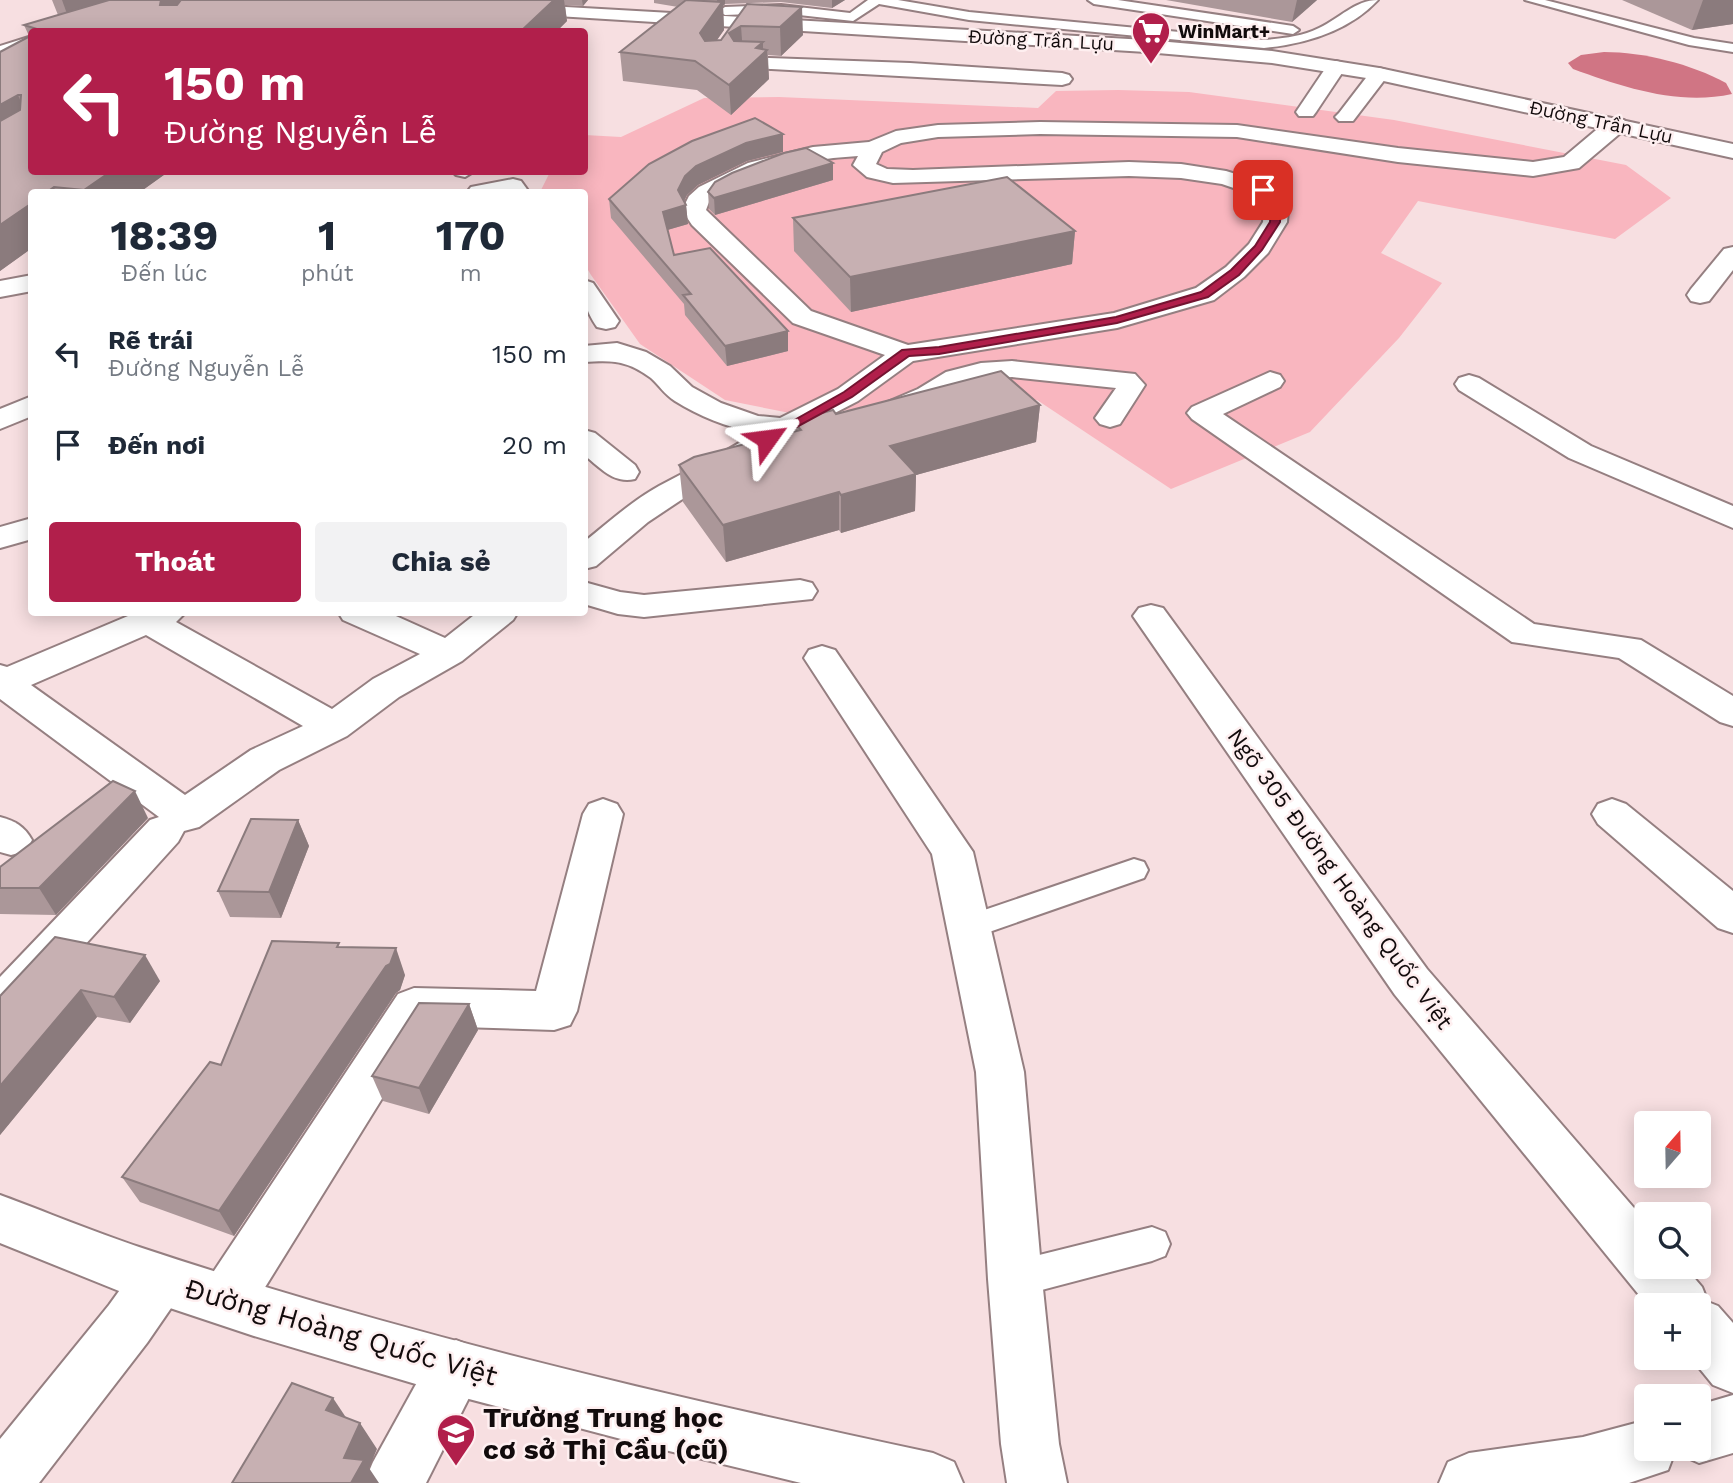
<!DOCTYPE html>
<html lang="vi">
<meta charset="utf-8">
<style>
body{margin:0;font-family:"Work Sans",sans-serif;background:#f2f2f3;color:#1f2937;height:100vh;display:flex;flex-direction:column;font-size:26px;white-space:nowrap}
*{box-sizing:border-box;margin:0}
p{font-size:23px;color:#747a83}
.icon{flex:none;width:38px;height:38px;fill:none;stroke:currentColor;stroke-width:2;stroke-linecap:round;stroke-linejoin:round}
.map{position:relative;flex:1;overflow:hidden}
.side{position:absolute;left:28px;top:189px;width:560px;height:427px;display:flex;flex-direction:column;background:#fff;border-radius:7px;box-shadow:0 4px 18px #0003}
.side>*{flex:none}
.guide{position:absolute;left:28px;top:28px;width:560px;height:147px;border-radius:7px;box-shadow:0 4px 18px #0003;background:#b11f4b;color:#fff;overflow:hidden}
.needle{width:46px;rotate:20deg}
.buttons{position:absolute;left:1634px;top:1111px;display:grid;gap:14px}
.buttons a{display:grid;place-items:center;width:77px;height:77px;border-radius:7px;background:#fff;box-shadow:0 4px 18px #0003;font-size:35px}
.pin{position:absolute;display:grid;place-items:center;width:60px;height:60px;color:#fff;margin:-30px;border-radius:14px;box-shadow:0 4px 10px #0006}
.me{position:absolute;width:77px;margin:-38px;rotate:59deg;stroke-linejoin:round;filter:drop-shadow(0 0 5px #0008)}
.turn{display:flex;align-items:center;gap:24px;height:147px;padding:0 21px;font-size:32px}
.turn .icon{width:91px;height:91px;stroke-width:2.5}
.turn b{display:block;font-size:49px;line-height:60px}
.eta{display:flex;justify-content:space-evenly;align-items:center;height:119px;text-align:center}
.eta b{font-size:42px;font-weight:700;line-height:49px}
.button{display:flex;gap:14px;margin-top:auto;padding:14px 21px}
.button a{flex:1;height:80px;border-radius:7px;background:#b11f4b;color:#fff;font-size:28px;font-weight:700;line-height:80px;text-align:center}
.button a+a{background:#f2f2f3;color:#1f2937}
ul{padding:0;list-style:none}
li{display:flex;align-items:center;gap:21px;height:91px;padding:0 21px}
li div{flex:1}
li b{display:block;font-size:26px}
li em{font-style:normal}
.map>svg:first-child{display:block}
.green{fill:#f9b6bf}
.water{fill:#d07584}
.lines{fill:none;stroke-linecap:round;stroke-linejoin:round}
.service-casing{stroke:#957f81;stroke-width:4}
.minor-casing{stroke:#957f81;stroke-width:4}
.secondary-casing{stroke:#957f81;stroke-width:4}
.service{fill:#fff;fill-rule:evenodd}
.minor{fill:#fff;fill-rule:evenodd}
.secondary{fill:#fff;fill-rule:evenodd}
.wall{fill:#ab9799}
.shaded-wall{fill:#8b7b7d}
.building{fill:#c7b0b2;stroke:#8b7b7d;stroke-width:2}
.route{fill:#b11f4b;stroke:#731431;stroke-width:2}
.labels{text-anchor:middle;dominant-baseline:central;stroke-width:5;stroke-linejoin:round;paint-order:stroke}
.far-poi-label{font-size:19px;font-weight:bold;fill:#120b0c;stroke:#feeff0;text-anchor:start}
.far-street-label{font-size:19px;fill:#120b0c;stroke:#feeff0}
.street-label{font-size:23px;fill:#120b0c;stroke:#feeff0}
.near-street-label{font-size:28px;fill:#120b0c;stroke:#feeff0}
.near-poi-label{font-size:28px;font-weight:bold;fill:#120b0c;stroke:#feeff0;text-anchor:start}
</style>
<div class="map">
<svg width="1733" height="1483" viewBox="0 0 1733 1483">
<rect width="100%" height="100%" fill="#f7dfe1"/>
<path class="green" d="M1118 90 1189 92 1394 120 1626 165 1671 198 1615 239 1418 201 1381 253 1442 283 1399 338 1310 432 1171 489 1037 400 928 402 800 415 725 400 640 344 591 275 585 265 584 192H540L550 172H584L585 135 621 137 704 98 779 97 1038 108 1056 91Z"/>
<path class="water" d="M1604 52C1644 52 1691 64 1726 83L1732 94C1678 106 1623 87 1573 69L1568 63 1581 55Z"/>
<g class="lines">
<g class="service-casing">
<g id="service">
<path d="M868 0H898L969 12 1264 40C1283 38 1301 37 1319 28 1339 19 1355 0 1378 0 1349 31 1305 44 1264 48L969 20 879 4 853 21 781 13 725 15 719 11 725 7 781 5 850 13Z"/>
<path d="M1088 0H1118L1293 26 1299 30 1293 34 1094 4Z"/>
<path d="M1525 0H1545L1694 38 1733 44V52L1689 45Z"/>
<path d="M453 172H473L465 177 456 175Z"/>
<path d="M1134 859 1144 862 1148 870 1144 878 969 939 958 935 954 927 958 919Z"/>
<path d="M1152 1227 1165 1232 1170 1244 1165 1256 1152 1261 1015 1297 1002 1291 997 1279 1002 1267 1015 1261Z"/>
</g>
</g>
<g class="minor-casing">
<g id="minor">
<path d="M32 36V48L0 58V46Z"/>
<path d="M743 57 910 63 1062 73 1069 75 1072 79 1069 83 1062 85 736 67 733 63 736 59Z"/>
<path d="M1336 61 1343 63 1346 67 1316 112 1313 116H1299L1296 112 1329 63Z"/>
<path d="M1379 68 1386 70 1389 74 1353 121H1339L1335 117 1339 113 1372 70Z"/>
<path d="M1616 119 1624 120 1627 125 1624 130 1579 168 1533 176 1398 162 1237 137 1040 134 938 137 901 143 882 152 876 164 887 169 913 170 1129 162 1181 164 1226 171 1271 185 1288 210 1287 222 1268 253 1244 277 1214 300 1117 328 913 361 858 401 829 416 864 412 918 389 946 372 981 363 1012 361 1135 374 1145 385 1120 424 1110 427 1100 424 1095 418 1116 388 1012 377 983 379 966 384 938 401 881 426 843 433 791 436 744 469 681 500 648 522 596 566 584 569V542C609 522 632 501 659 486 692 468 724 454 755 433 727 427 699 416 675 401 665 395 659 385 651 378 627 360 612 360 584 362V346L617 343 646 352 670 366 692 387 721 403 758 416 780 418 838 389 885 355 793 323 692 225 682 210 689 196 699 187 748 163 813 147 869 142 896 131 938 125 1040 122 1237 125 1398 148 1533 162 1564 157 1608 120ZM858 156 853 165 867 177 893 183 1129 176 1181 178 1222 184 1254 195 1264 210 1263 222 1249 244 1226 267 1196 288 1114 313 908 345 811 311 706 210 709 202 715 197C759 169 807 159 858 156Z"/>
<path d="M513 179 521 181 529 192H467L471 187Z"/>
<path d="M1733 247V270L1709 301 1700 303 1691 301 1687 295 1691 289 1724 249Z"/>
<path d="M32 275V291L0 297V281Z"/>
<path d="M584 280 593 283 619 321 615 327 606 329 597 327C585 310 584 300 584 280Z"/>
<path d="M1270 372 1280 375 1284 381 1280 387 1223 414 1534 624 1641 640 1733 696V726L1720 722 1619 658 1512 642 1192 419 1187 413 1192 407Z"/>
<path d="M1469 375 1479 378 1591 446 1733 506V528L1569 458 1459 390 1455 384 1459 378Z"/>
<path d="M32 396V416L0 429V409Z"/>
<path d="M584 430 595 433 635 465 639 472 635 479C613 484 601 468 584 455Z"/>
<path d="M32 518V539L0 548V527Z"/>
<path d="M800 580 812 583 817 591 812 599 644 617 618 614 584 604V582L620 592 644 595Z"/>
<path d="M1151 605 1163 608 1427 969 1647 1223V1267H1685L1702 1287 1708 1302 1718 1306 1733 1323V1393L1713 1385 1691 1358H1699V1306H1648L1395 995 1133 616 1139 608Z"/>
<path d="M126 612H186L176 622 332 709 373 679 420 654 343 620 338 612H387L445 638 478 612H518L513 620 462 661 399 697 347 736 279 770 199 827 184 831 178 842 16 1021 0 1027V977L150 820 159 817 0 699V665L7 667 128 616ZM146 635 303 726 251 750 185 795 31 685Z"/>
<path d="M822 646 835 650 973 852 1024 1072 1042 1279 1059 1444 1067 1483H1007L1001 1444 988 1279 976 1072 932 854 804 658 809 650Z"/>
<path d="M603 799 617 804 623 814 577 1011 570 1025 554 1030 427 1026 246 1318 227 1325 208 1318 200 1299 208 1280 398 994 414 988 536 991 583 814 589 804Z"/>
<path d="M1612 799 1626 804 1733 891V933L1718 928 1598 824 1592 814 1598 804Z"/>
<path d="M0 817C15 821 24 826 32 840L26 851 11 855 0 852Z"/>
<path d="M159 1254 178 1262 186 1280 178 1298 147 1343 39 1483H0V1439L109 1305 140 1262Z"/>
<path d="M456 1340 476 1348 484 1368 426 1483H364L373 1462 436 1348Z"/>
</g>
</g>
<g class="secondary-casing">
<g id="secondary">
<path d="M513 4 1146 40 1272 51 1379 68 1733 144V158L1379 80 1272 63 1146 52 507 13 504 9 507 5Z"/>
<path d="M0 1195C46 1212 92 1231 139 1247 398 1333 666 1396 933 1453L954 1462 963 1483H801L640 1444 446 1393 254 1336 119 1291 0 1243Z"/>
<path d="M1733 1395V1453L1699 1463 1679 1454 1676 1449H1699V1405Z"/>
<path d="M1647 1420V1449H1676L1668 1470 1629 1483H1439L1448 1462 1469 1453 1583 1437Z"/>
</g>
</g>
<use href="#service" class="service"/>
<use href="#minor" class="minor"/>
<use href="#secondary" class="secondary"/>
</g>
<g class="wall">
<path d="M52 0H588L583 6 565 5 567 21 556 32H32V172H168L140 192H32V248L0 271V52L29 36 24 25 58 15Z"/>
<path d="M654 0H845L832 8 781 2 725 4 723 6 724 30 717 40H721L747 4 803 35 781 56 768 55 769 79 731 115 697 90 623 81 620 52 678 7 654 3Z"/>
<path d="M1166 0H1317L1292 22Z"/>
<path d="M1622 0H1733V24L1692 30Z"/>
<path d="M783 152 747 161 698 185 687 195 684 201 686 205 688 224 667 230 674 255 788 351 727 366 685 315 684 304 611 218 609 199 649 164Z"/>
<path d="M419 172H452L450 174Z"/>
<path d="M833 180 715 215 709 209 708 192Z"/>
<path d="M793 218 1075 231 1072 264 851 312 794 251Z"/>
<path d="M1040 405 1036 442 916 475 915 511 841 533 839 530 726 562 683 502 679 465 794 432 793 421 836 414Z"/>
<path d="M148 818 56 915 0 914V867Z"/>
<path d="M298 820 309 846 281 918 230 917 218 891Z"/>
<path d="M340 947 405 975 400 990 396 993 234 1236 140 1202 122 1177 221 1065Z"/>
<path d="M160 981 130 1023 97 1017 0 1135V996Z"/>
<path d="M469 1004 478 1030 429 1114 383 1101 372 1076Z"/>
</g>
<g class="shaded-wall">
<path d="M62 0H114L70 22Z"/>
<path d="M161 0H195L169 30 160 5Z"/>
<path d="M554 0H564L567 21 556 32H520Z"/>
<path d="M582 0H588L583 6Z"/>
<path d="M717 0H725V4L723 6 724 30 702 61 700 33 717 9Z"/>
<path d="M832 0H845L832 8Z"/>
<path d="M1297 0H1317L1292 22Z"/>
<path d="M1703 0H1733V24L1692 30Z"/>
<path d="M802 7 803 35 781 56 780 27Z"/>
<path d="M741 26 743 54 729 33Z"/>
<path d="M763 42V53L767 50 769 79 731 115 729 85 756 48Z"/>
<path d="M18 95 31 127 0 144V105Z"/>
<path d="M783 134V152L747 161 698 185 687 195 681 207 686 205 688 224 664 231 663 212 678 190 685 176 696 166 746 143Z"/>
<path d="M833 163V180L715 215 714 198Z"/>
<path d="M110 172H168L140 192H85L84 190Z"/>
<path d="M54 187 56 192H47Z"/>
<path d="M32 203V248L0 271V225Z"/>
<path d="M1075 231 1072 264 851 312 850 277Z"/>
<path d="M788 331V351L727 366 725 346Z"/>
<path d="M1040 405 1036 442 916 475 915 511 841 533V495L890 446Z"/>
<path d="M839 492V530L726 562 723 525Z"/>
<path d="M135 791 148 818 56 915 39 888Z"/>
<path d="M298 820 309 846 281 918 269 892Z"/>
<path d="M396 948 405 975 400 990 396 993 234 1236 219 1211Z"/>
<path d="M145 955 160 981 130 1023 114 997Z"/>
<path d="M81 990 97 1017 0 1135V1086Z"/>
<path d="M469 1004 478 1030 429 1114 419 1088Z"/>
<path d="M333 1398 351 1425 326 1410Z"/>
<path d="M360 1423 377 1449 369 1468 379 1483H351L344 1458Z"/>
</g>
<g class="building">
<path d="M109 0H161L160 5H177L181 0H554L520 32H38L40 30 24 25Z"/>
<path d="M686 0 722 2 700 33 705 41 721 40 747 4 802 7 780 27 741 26 729 33 734 41 763 42 756 48 767 50 729 85 695 61 620 52Z"/>
<path d="M32 35V172H110L84 190 54 187 47 192H32V203L0 225V121L20 110 21 95H18L0 105V52Z"/>
<path d="M755 118 783 134 746 143 696 166 685 176 678 190 686 205 663 212 674 255 710 248 788 331 725 346 683 295 691 294 609 199 649 164 692 141Z"/>
<path d="M806 148 833 163 714 198 708 192 715 182 732 173 784 153Z"/>
<path d="M1007 177 1075 231 850 277 793 218Z"/>
<path d="M1001 371 1040 405 890 446 916 474 841 495 839 492 723 525 679 465 694 457 801 430 793 421 833 410 836 414Z"/>
<path d="M113 781 135 791 39 888H0V867Z"/>
<path d="M251 819 298 820 269 892 218 891Z"/>
<path d="M55 937 145 955 114 997 81 990 0 1086V996Z"/>
<path d="M272 941 339 943 337 947 396 948 390 964 386 966 219 1211 122 1177 210 1062 221 1065Z"/>
<path d="M419 1003 469 1004 419 1088 372 1076Z"/>
<path d="M292 1383 333 1398 326 1410 360 1423 344 1458 364 1460 351 1483H232Z"/>
</g>
<path class="route" d="M1260 188H1267L1281 209 1280 222 1262 250 1239 275 1208 297 1117 323 939 354 909 356 852 397 771 441H762L761 439 844 392 902 350 939 347 1116 317 1201 292 1231 270 1255 246 1270 222 1271 209 1258 190Z"/>
<defs>
<g id="supermarket-pin" transform="scale(2.0125)"><path d="M0 17L-7.5 6A9.5 9.5 0 1 1 7.5 6Z" fill="#b11f4b" stroke="#feeff0"/><path d="M-6-5.5h2.5l.6 2H6L4.5 2H-2.5L-4.4-4H-6ZM-1.5 3.2a1.3 1.3 0 1 0 .1 0ZM3 3.2a1.3 1.3 0 1 0 .1 0Z" fill="#fff"/></g>
<g id="school-pin" transform="scale(2.0125)"><path d="M0 17L-7.5 6A9.5 9.5 0 1 1 7.5 6Z" fill="#b11f4b" stroke="#feeff0"/><path d="M0-5L7-2L0 1L-7-2ZM-4 1L0 2.5L4 1V4Q0 6-4 4Z" fill="#fff"/></g>
</defs>
<g fill-rule="evenodd">
<use href="#supermarket-pin" x="1151" y="31"/>
<use href="#school-pin" x="456" y="1433"/>
</g>
<g class="labels">
<g class="far-poi-label">
<text x="1178" y="31">WinMart+</text>
</g>
<g class="far-street-label">
<text transform="translate(1041 40) rotate(3)">Đường Trần Lựu</text>
<text transform="translate(1601 122) rotate(12)">Đường Trần Lựu</text>
</g>
<g class="street-label">
<text transform="translate(1340 879) rotate(54)">Ngõ 305 Đường Hoàng Quốc Việt</text>
</g>
<g class="near-street-label">
<text transform="translate(341 1332) rotate(16)">Đường Hoàng Quốc Việt</text>
</g>
<g class="near-poi-label">
<text x="483" y="1417">Trường Trung học<tspan x="483" dy="32">cơ sở Thị Cầu (cũ)</tspan></text>
</g>
</g>
</svg>
<div class="buttons">
<a><svg class="needle" viewBox="-14 -14 28 28"><path d="M0-13l5 13h-10z" fill="#e53935"/><path d="M0 13l5-13h-10z" fill="#747a83"/></svg></a>
<a><svg class="icon" aria-label="search" viewBox="0 0 24 24"><circle cx="10" cy="10" r="6"/><path d="M15 15l6 6"/></svg></a>
<a>+</a>
<a>−</a>
</div>
<div class="pin" style="left:1263px;top:190px;background:#d93025"><svg class="icon" aria-label="arrive" viewBox="0 0 24 24"><path d="M6 21V4h12l-3 4 3 4H6"/></svg></div>
<svg class="me" style="left:767px;top:439px" viewBox="-20 -20 40 40"><path d="M0-17L14 15 0 8-14 15z" fill="#b11f4b" stroke="#fff" stroke-width="4"/></svg>
<div class="guide">
<div class="turn"><svg class="icon" aria-label="left" viewBox="0 0 24 24"><path d="M17 20v-9H6M10 6l-5 5 5 5"/></svg><div><b>150 m</b>Đường Nguyễn Lễ</div></div>
</div>
<section class="side">
<div class="eta">
<div><b>18:39</b><p>Đến lúc</p></div>
<div><b>1</b><p>phút</p></div>
<div><b>170</b><p>m</p></div>
</div>
<ul>
<li><svg class="icon" aria-label="left" viewBox="0 0 24 24"><path d="M17 20v-9H6M10 6l-5 5 5 5"/></svg><div><b>Rẽ trái</b><p>Đường Nguyễn Lễ</p></div><em>150 m</em></li>
<li><svg class="icon" aria-label="arrive" viewBox="0 0 24 24"><path d="M6 21V4h12l-3 4 3 4H6"/></svg><div><b>Đến nơi</b></div><em>20 m</em></li>
</ul>
<div class="button"><a>Thoát</a><a>Chia sẻ</a></div>
</section>
</div>
